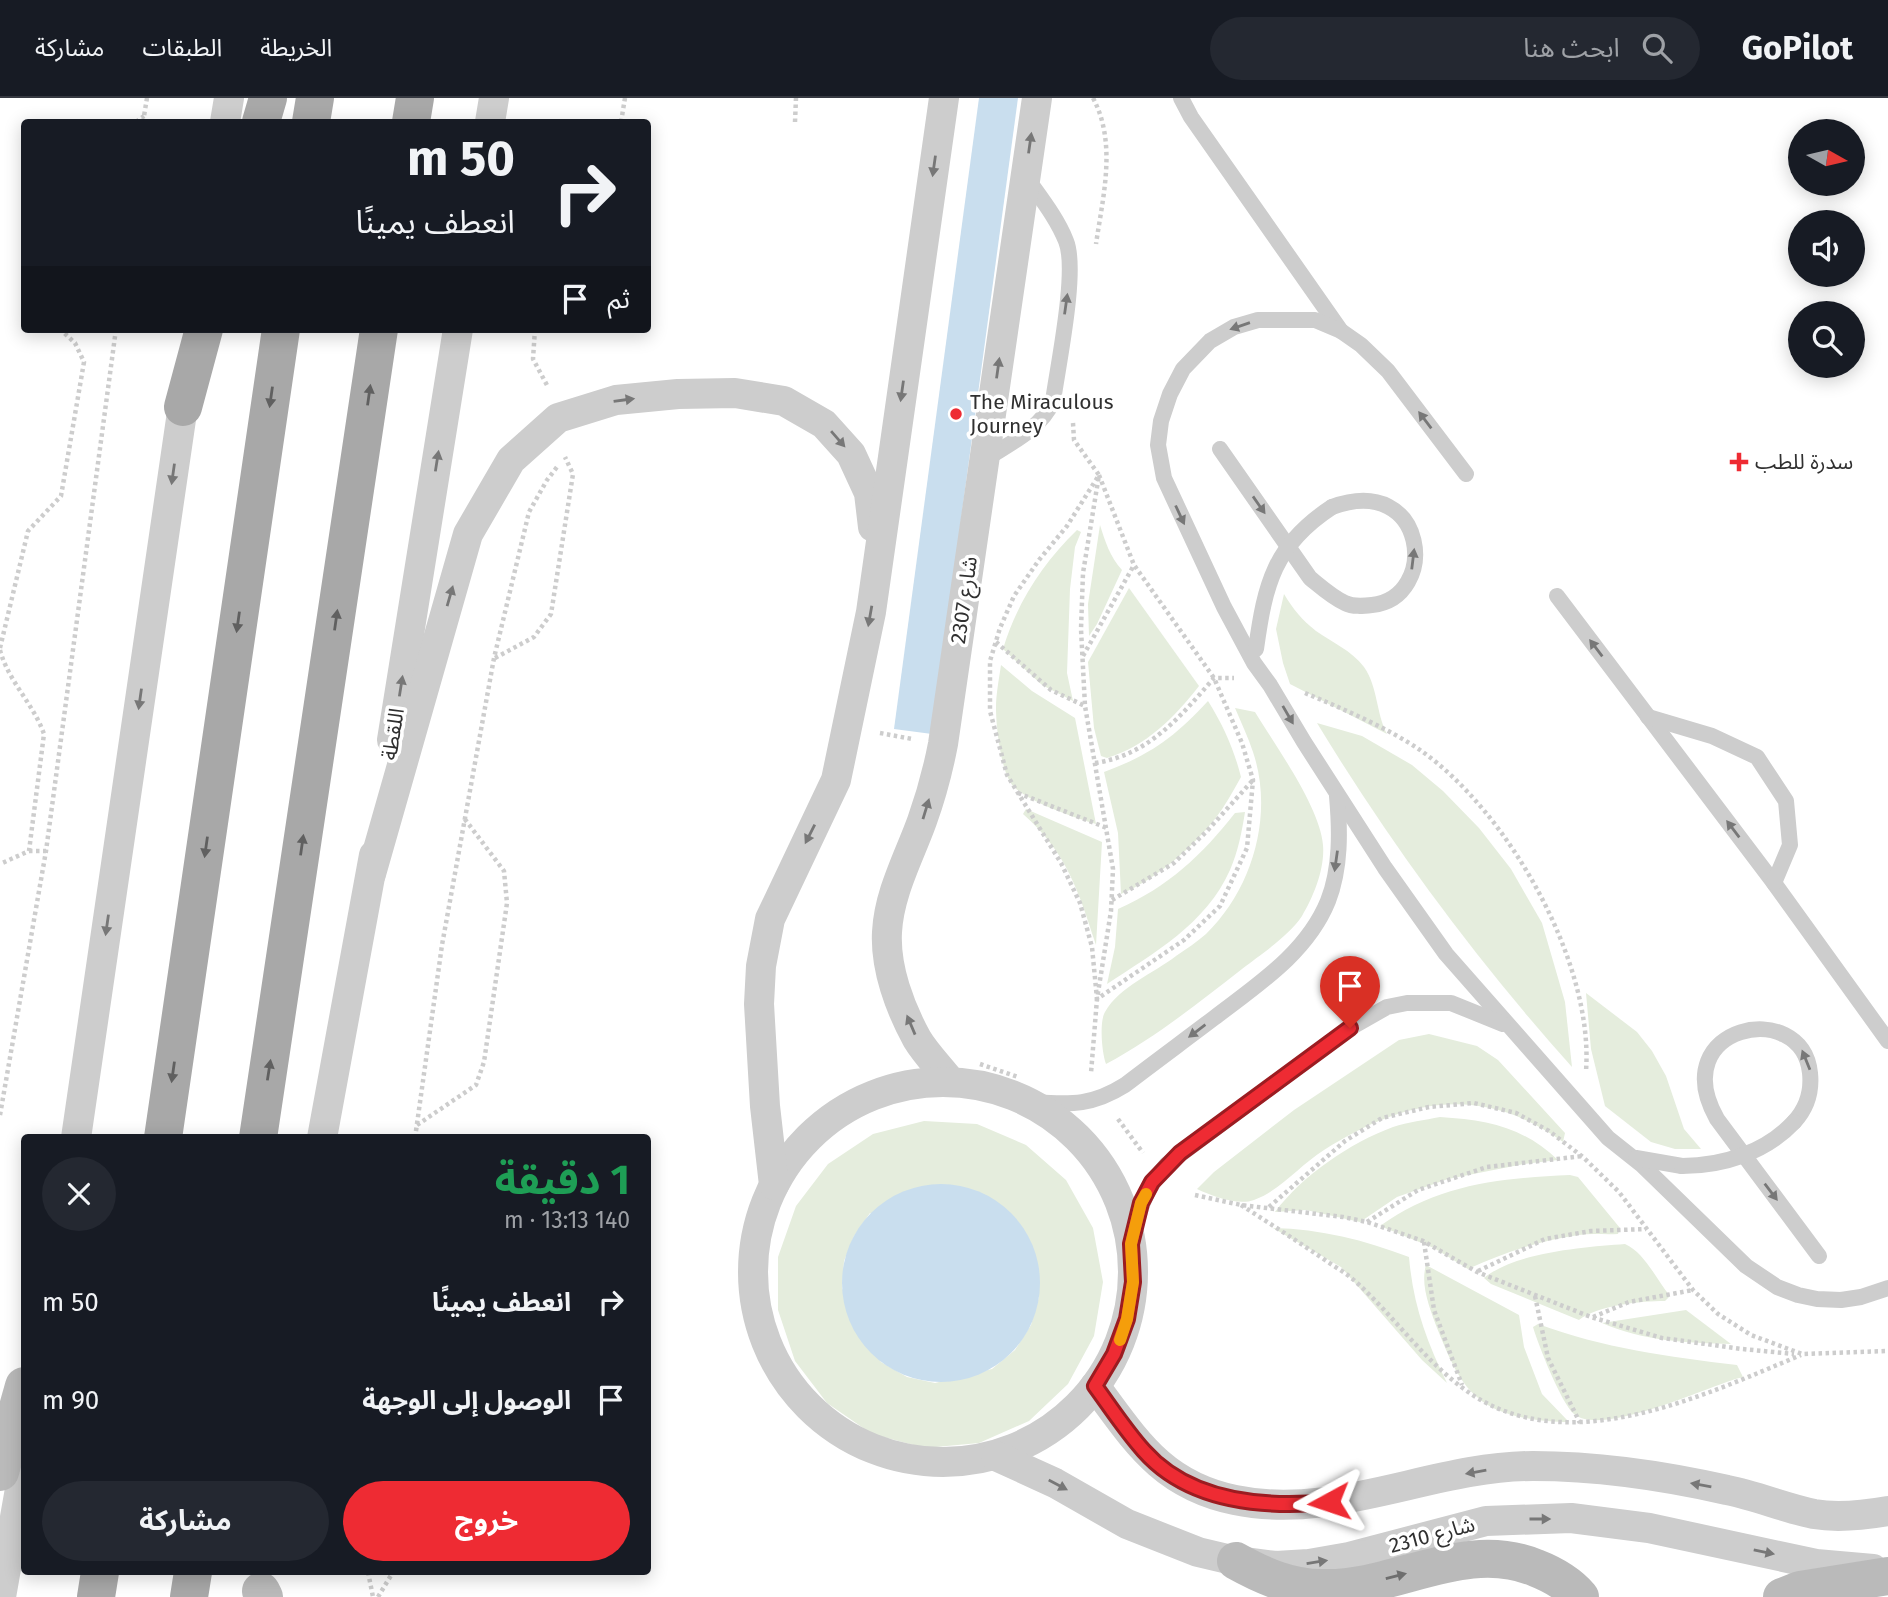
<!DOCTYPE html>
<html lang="ar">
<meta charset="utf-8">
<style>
body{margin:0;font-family:"Fira Sans","Noto Sans Arabic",sans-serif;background:#242831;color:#f1f3f6;direction:rtl;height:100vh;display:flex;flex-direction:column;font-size:26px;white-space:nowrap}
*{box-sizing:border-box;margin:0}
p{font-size:23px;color:#9ea1a6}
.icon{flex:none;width:38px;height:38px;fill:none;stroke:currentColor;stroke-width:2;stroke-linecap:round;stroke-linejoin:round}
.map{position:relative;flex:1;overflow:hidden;direction:ltr}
.panel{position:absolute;left:21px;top:1036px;width:630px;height:441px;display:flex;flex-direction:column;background:#171b24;border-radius:7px;box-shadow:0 4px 18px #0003;direction:rtl}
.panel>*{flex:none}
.hud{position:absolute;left:21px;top:21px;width:630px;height:214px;border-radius:7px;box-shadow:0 4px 18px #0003;direction:rtl;background:#171b24;color:#f1f3f6;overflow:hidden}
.needle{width:46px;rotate:98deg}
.tools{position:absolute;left:1788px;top:21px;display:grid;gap:14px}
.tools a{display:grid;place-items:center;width:77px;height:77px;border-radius:50%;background:#171b24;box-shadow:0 4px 18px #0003;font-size:35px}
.pin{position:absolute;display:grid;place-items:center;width:60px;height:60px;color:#fff;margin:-72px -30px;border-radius:50% 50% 50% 0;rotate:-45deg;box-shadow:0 0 7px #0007}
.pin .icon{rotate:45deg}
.me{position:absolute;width:77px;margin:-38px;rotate:265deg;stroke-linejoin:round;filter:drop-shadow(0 0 5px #0008)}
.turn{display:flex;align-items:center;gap:24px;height:147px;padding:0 21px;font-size:32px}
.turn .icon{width:91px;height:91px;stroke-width:2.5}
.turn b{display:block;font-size:49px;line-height:60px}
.then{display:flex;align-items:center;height:66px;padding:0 21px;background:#0003;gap:14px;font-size:26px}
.round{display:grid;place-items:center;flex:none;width:74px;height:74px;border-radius:37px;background:#242831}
.head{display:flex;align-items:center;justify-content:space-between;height:119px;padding:0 21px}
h1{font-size:42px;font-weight:700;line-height:52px;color:#1e9e55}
.button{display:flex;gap:14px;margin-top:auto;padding:14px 21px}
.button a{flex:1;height:80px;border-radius:42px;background:#ee2b33;color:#fff;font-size:28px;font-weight:700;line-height:80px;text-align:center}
.button a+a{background:#242831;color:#f1f3f6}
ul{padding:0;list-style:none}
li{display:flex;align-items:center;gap:21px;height:98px;padding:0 21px}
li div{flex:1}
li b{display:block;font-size:26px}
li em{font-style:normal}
header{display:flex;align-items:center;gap:42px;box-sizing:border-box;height:98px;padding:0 35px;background:#171b24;border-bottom:2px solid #363941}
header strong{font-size:33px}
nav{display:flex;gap:38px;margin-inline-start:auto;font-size:24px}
.search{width:490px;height:63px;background:#242831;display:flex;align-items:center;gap:18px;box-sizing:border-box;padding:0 24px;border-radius:38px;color:#9ea1a6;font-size:26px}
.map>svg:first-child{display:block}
.green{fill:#e5eddd;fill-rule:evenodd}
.water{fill:#c9deee}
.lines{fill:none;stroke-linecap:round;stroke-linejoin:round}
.path{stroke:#cdcdcd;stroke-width:4.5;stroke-dasharray:3.5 3.5;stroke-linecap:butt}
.service{stroke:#cdcdcd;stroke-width:16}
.minor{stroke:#cdcdcd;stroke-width:30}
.secondary{stroke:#bababa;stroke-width:38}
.primary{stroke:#a8a8a8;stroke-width:38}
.service-bridge{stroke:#cdcdcd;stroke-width:16}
.oneway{fill:#777}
.oneway2{fill:#606060}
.oneway3{fill:#6e6e6e}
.route-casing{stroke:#9b1c21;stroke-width:18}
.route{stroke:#ee2b33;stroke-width:12}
.slow{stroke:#f59e0b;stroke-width:12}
.poi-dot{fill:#ee2b33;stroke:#fff;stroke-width:2.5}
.labels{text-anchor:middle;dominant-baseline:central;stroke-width:7;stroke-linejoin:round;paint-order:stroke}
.poi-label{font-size:21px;fill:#303030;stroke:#fff;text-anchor:start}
.street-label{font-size:21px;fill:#303030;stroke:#fff}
</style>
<header>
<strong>GoPilot</strong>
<div class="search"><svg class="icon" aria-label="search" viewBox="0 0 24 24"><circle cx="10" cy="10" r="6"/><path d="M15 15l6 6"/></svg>ابحث هنا</div>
<nav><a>الخريطة</a><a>الطبقات</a><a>مشاركة</a></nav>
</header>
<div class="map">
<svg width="1888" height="1499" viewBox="0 0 1888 1499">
<rect width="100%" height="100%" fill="#fff"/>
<g class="green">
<path d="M1100 427C1105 443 1110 459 1122 472L1097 526 1089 538 1088 506Z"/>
<path d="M1077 432 1081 434 1075 449 1070 491 1067 575 1073 603 1042 587 1003 551C1017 505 1042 466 1077 432Z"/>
<path d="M1129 490 1199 588C1174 620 1146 648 1107 660L1101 658 1094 630 1088 564Z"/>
<path d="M1284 496C1293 511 1302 522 1316 533 1333 545 1351 552 1364 569 1378 589 1376 615 1387 636L1290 586 1283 565 1276 531Z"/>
<path d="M1001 567 1032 593 1075 620 1096 726C1075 720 1028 704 1013 688 1001 675 996 628 996 610 996 596 999 581 1001 567Z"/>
<path d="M1208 603C1223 627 1234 651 1241 679 1233 693 1225 708 1215 721 1191 751 1156 781 1121 796L1118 735 1104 674C1150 657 1175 639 1208 603Z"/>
<path d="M1235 610 1255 614C1275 647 1320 709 1323 747 1325 770 1314 798 1302 818 1290 837 1260 857 1242 871 1198 905 1155 940 1106 966 1102 955 1099 924 1105 914 1119 889 1154 875 1176 858 1186 851 1197 844 1206 836 1253 791 1274 716 1253 654 1248 639 1241 624 1235 610Z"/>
<path d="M1317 625 1362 638 1412 667 1443 693 1479 730 1511 771 1542 825 1565 904 1572 969C1477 863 1391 747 1317 625Z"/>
<path d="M1026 711 1102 744 1096 847C1078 792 1067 755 1023 716Z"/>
<path d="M1245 714C1242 733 1238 754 1230 772 1206 826 1154 855 1107 886L1115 849 1118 811C1168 789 1202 757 1235 715Z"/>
<path d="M1586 895 1637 934 1652 953 1666 978 1684 1031 1701 1051H1675L1651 1044 1605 1008 1591 951Z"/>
<path d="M1429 936 1477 948 1498 962 1565 1035 1563 1044C1481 985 1405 1001 1324 1052 1300 1067 1281 1092 1254 1102 1238 1108 1212 1098 1197 1091L1214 1074 1294 1012 1399 942Z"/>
<path d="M1440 1019C1488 1022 1523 1029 1558 1062L1524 1066 1448 1081 1397 1099 1360 1124 1306 1112 1275 1114C1303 1077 1350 1045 1393 1029 1408 1024 1425 1022 1440 1019Z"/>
<path d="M924 1023 977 1026 1026 1047 1066 1082 1093 1130 1103 1184 1094 1238 1068 1286 1029 1323 979 1345 925 1350 872 1336 827 1305 795 1263 778 1212V1159L796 1108 828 1066 873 1036ZM870 1115 1039 1199 1031 1227 1015 1252 992 1271 935 1285 907 1279 881 1264 842 1190 844 1163 854 1138Z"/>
<path d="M1570 1077 1578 1079 1620 1130 1618 1136C1605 1137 1592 1135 1579 1137 1541 1142 1503 1155 1468 1171L1434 1150 1380 1128C1438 1086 1501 1080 1570 1077Z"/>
<path d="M1273 1130C1321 1131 1364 1142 1409 1159 1413 1206 1426 1242 1447 1285L1422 1262 1341 1169Z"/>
<path d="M1625 1146C1645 1155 1656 1181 1670 1198L1665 1203C1641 1203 1598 1207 1579 1222L1491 1186 1484 1180C1516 1154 1585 1149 1625 1146Z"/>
<path d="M1426 1167 1519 1217 1524 1249 1542 1296 1569 1324C1541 1324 1498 1319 1477 1299 1457 1282 1447 1254 1437 1230 1430 1211 1420 1187 1426 1167Z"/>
<path d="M1686 1212 1731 1246C1687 1245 1643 1243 1602 1225Z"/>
<path d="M1538 1226C1603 1250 1669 1259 1737 1267L1743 1279C1709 1287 1603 1340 1574 1316 1561 1305 1538 1246 1533 1229Z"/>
</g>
<g class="water">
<path d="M979 0H1018L932 636 894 631Z"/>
<circle cx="941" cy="1185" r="99"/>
</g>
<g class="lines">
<g class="path">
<path d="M1093 0C1117 45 1103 98 1096 146"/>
<path d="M136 24 144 18"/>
<path d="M143 24 147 0"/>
<path d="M621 24 625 0"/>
<path d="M795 24 796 0"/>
<path d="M535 231 533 261 548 289"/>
<path d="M1073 325 1074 342 1099 377 1083 475 1081 531 1085 608 1113 771 1111 813 1097 901 1091 975"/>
<path d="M1099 377 1134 467 1214 580 1242 645 1253 682 1247 750 1220 808 1184 842 1097 901 1092 849 1080 805 1061 765 1007 677 990 613V563L1000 530 1014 498 1039 462 1067 428Z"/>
<path d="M996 544 1051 592 1085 608"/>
<path d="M0 550 28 433 61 398 84 264 75 245 60 231"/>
<path d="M0 552C8 583 33 605 44 636L29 753 0 766"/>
<path d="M1083 558 1134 467"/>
<path d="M495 560 534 539 551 516 573 376 565 359"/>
<path d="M1305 595C1341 610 1388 630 1420 652 1508 713 1594 865 1586 973"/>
<path d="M880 635 912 641"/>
<path d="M1095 665C1149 657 1180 619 1214 580H1234"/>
<path d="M1018 695 1107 730"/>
<path d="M29 753H46"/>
<path d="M1112 802 1174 765 1207 733 1253 682"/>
<path d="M980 966 1018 979"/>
<path d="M0 1017 46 753 116 231"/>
<path d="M1118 1021 1143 1055"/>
<path d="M417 1027 476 987 484 964 507 805 504 773 464 720"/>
<path d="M415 1040 442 847 494 560 529 414 547 382 557 369"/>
<path d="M1195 1097 1241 1107 1343 1119 1367 1124 1423 1143 1477 1174 1591 1219 1662 1240 1742 1251 1794 1256"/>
<path d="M1241 1107C1269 1125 1297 1143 1325 1162 1335 1169 1346 1175 1355 1183 1393 1217 1423 1261 1464 1291 1563 1365 1702 1298 1801 1257"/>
<path d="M1269 1109 1345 1043 1382 1020 1429 1009 1474 1005 1516 1015 1549 1033 1583 1059 1619 1094 1693 1192 1718 1216 1751 1237 1802 1256 1888 1253"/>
<path d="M1367 1124 1418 1092 1487 1069 1583 1058"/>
<path d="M1424 1144 1434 1212 1462 1287"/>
<path d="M1478 1173 1545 1141 1591 1133 1646 1131"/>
<path d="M1535 1198 1548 1260 1580 1325"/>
<path d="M1593 1219 1629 1204 1693 1192"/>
<path d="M368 1474 373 1499"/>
<path d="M378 1499 393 1474"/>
</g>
<g class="service">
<path d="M1181 0 1191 19 1341 233"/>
<path d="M1220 351 1310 480C1321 489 1332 499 1345 505 1353 509 1363 508 1372 507 1440 500 1428 374 1332 409"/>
<path d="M984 362C1010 345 1040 332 1053 303 1058 267 1078 172 1066 143 1057 120 1040 99 1026 79"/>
<path d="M1466 376 1388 273 1361 247 1341 233 1315 222H1258L1234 229 1210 243 1183 271 1170 296 1161 323 1158 347 1164 380 1224 509 1254 565 1270 587 1304 644 1385 770 1446 856 1608 1040 1642 1067 1746 1168 1777 1189 1798 1197 1817 1201 1841 1202 1861 1199 1888 1190"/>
<path d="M1557 498 1774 785 1888 943"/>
<path d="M1648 619 1712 638 1757 659 1786 703 1790 747 1774 785"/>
<path d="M1029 1004C1069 1006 1090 1009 1125 987 1155 964 1185 942 1214 920 1257 887 1307 855 1328 803 1341 770 1340 732 1337 698"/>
<path d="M1794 1024C1806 1011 1812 994 1810 975 1802 899 1664 927 1717 1021L1819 1158"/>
<path d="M1636 1060 1682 1068"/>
<path d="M1131 1146C1140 1111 1143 1095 1166 1067L1350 930 1387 909 1407 905H1451L1503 926"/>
</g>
<g class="minor">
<path d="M225 24 229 0"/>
<path d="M490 24 494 0"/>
<path d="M392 642 458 231"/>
<path d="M371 776 468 436 511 362 558 320 616 302 678 296 735 295 784 303 824 326 851 356 869 395 873 429"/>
<path d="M950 983C940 970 926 956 917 941 900 910 885 870 887 834 889 795 909 759 922 723 931 698 938 672 943 646L1037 0"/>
<circle cx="943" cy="1174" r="190"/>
<path d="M76 1040 186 287"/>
<path d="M322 1040 374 757"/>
<path d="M774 1087 765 1008 759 906 761 868 770 821 836 682 871 514 944 0"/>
<path d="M1095 1288C1136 1343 1162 1387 1235 1402 1336 1423 1432 1368 1533 1368 1597 1368 1665 1378 1727 1392 1757 1398 1785 1410 1814 1416 1837 1420 1865 1417 1888 1413"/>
<path d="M996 1358 1055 1385 1127 1426 1198 1454 1236 1463 1276 1468 1309 1466 1349 1459 1486 1423 1571 1420 1649 1430 1816 1466 1873 1471"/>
<path d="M1 1499 24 1368"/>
</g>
<g class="secondary">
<path d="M0 1374 24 1288"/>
<path d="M1236 1463C1263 1478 1290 1490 1322 1490 1394 1493 1464 1440 1536 1470 1554 1477 1568 1485 1580 1499"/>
<path d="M261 1493 264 1499"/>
<path d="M1782 1499 1800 1492 1888 1478"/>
</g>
<g class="primary">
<path d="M261 24 268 0"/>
<path d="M311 24 315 0"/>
<path d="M411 24 415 0"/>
<path d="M183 309 204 231"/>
<path d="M163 1040 281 231"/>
<path d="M258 1040 379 231"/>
<path d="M96 1499 100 1474"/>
<path d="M189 1499 193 1474"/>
</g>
<g class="service-bridge">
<path d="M1256 551C1265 486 1274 447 1332 409"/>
<path d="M1682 1068C1722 1068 1765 1055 1794 1024"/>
</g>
</g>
<defs><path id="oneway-solid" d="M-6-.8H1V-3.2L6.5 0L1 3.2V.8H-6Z" transform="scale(1.75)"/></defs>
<g class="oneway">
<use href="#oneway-solid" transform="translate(1030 45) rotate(-82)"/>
<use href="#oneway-solid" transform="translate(934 68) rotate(98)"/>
<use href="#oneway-solid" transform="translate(1066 206) rotate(-82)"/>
<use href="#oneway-solid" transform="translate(1240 228) rotate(161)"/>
<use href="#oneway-solid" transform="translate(998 270) rotate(-82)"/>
<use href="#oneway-solid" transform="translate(902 293) rotate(98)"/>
<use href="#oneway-solid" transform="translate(624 302) rotate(-8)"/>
<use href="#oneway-solid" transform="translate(1425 322) rotate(-127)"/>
<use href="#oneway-solid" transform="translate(838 341) rotate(49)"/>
<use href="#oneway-solid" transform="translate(437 363) rotate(-81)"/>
<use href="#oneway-solid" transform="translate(173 376) rotate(98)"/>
<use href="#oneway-solid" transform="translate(1259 407) rotate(55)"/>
<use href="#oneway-solid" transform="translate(1180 417) rotate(65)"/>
<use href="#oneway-solid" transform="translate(1413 461) rotate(-83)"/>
<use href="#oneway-solid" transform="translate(450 498) rotate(-74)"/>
<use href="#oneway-solid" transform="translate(870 518) rotate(100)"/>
<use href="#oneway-solid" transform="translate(1596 550) rotate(-127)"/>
<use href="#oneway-solid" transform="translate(401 588) rotate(-81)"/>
<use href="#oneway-solid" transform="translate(140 601) rotate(98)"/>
<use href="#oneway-solid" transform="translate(1288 617) rotate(60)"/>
<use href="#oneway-solid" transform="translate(926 711) rotate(-73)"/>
<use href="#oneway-solid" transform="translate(1733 731) rotate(-127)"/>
<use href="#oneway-solid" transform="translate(810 736) rotate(117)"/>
<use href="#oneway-solid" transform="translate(1336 763) rotate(98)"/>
<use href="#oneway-solid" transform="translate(107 827) rotate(98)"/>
<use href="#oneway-solid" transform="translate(911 927) rotate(-113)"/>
<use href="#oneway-solid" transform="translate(1197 933) rotate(143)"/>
<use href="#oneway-solid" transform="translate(1806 962) rotate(-112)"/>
<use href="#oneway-solid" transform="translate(1771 1094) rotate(53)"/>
<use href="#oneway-solid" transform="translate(1476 1374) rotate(170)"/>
<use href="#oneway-solid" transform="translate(1058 1387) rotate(28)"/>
<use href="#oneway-solid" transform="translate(1701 1387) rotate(-170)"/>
<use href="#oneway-solid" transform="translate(1540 1421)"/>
<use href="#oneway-solid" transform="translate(1764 1454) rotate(12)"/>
<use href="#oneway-solid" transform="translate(1317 1464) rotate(-9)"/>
</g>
<g class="oneway2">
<use href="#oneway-solid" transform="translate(369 297) rotate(-82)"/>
<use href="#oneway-solid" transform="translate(271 299) rotate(98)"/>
<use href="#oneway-solid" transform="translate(336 522) rotate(-82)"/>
<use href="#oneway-solid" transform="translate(238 524) rotate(98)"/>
<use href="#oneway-solid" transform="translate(302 747) rotate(-82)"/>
<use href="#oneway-solid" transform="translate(206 749) rotate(98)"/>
<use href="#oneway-solid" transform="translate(269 972) rotate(-81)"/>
<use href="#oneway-solid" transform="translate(173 974) rotate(98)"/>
</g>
<use class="oneway3" href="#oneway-solid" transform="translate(1396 1478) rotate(-14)"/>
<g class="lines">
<g class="route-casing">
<path id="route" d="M1329 1404C1265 1410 1190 1405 1144 1353 1126 1333 1111 1310 1095 1288L1114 1256 1127 1221 1133 1184 1131 1146 1141 1105 1152 1084 1180 1055 1350 930"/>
</g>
<use href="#route" class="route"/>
<path class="slow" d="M1120 1242 1127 1221 1133 1184 1131 1146 1141 1105 1146 1096"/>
</g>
<g class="poi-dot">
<circle cx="956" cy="316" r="7"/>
<path d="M1735.5 353.5h7v7h7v7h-7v7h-7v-7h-7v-7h7z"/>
</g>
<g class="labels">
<g class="poi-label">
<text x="970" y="304">The Miraculous<tspan x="970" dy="24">Journey</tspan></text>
<text x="1755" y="364">سدرة للطب</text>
</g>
<g class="street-label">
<text transform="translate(964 502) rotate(-82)">شارع 2307</text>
<text transform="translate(393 636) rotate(-81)">اللقطة</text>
<text transform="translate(1432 1437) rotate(-15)">شارع 2310</text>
</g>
</g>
</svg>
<div class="tools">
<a><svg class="needle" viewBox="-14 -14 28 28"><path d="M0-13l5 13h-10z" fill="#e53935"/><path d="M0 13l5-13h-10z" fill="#9ea1a6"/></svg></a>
<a><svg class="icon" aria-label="sound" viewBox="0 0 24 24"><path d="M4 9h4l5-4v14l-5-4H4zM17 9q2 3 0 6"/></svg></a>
<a><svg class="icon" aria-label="search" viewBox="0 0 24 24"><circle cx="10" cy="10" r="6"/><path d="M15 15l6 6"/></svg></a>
</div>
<div class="pin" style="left:1350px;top:930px;background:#d93025"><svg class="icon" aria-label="arrive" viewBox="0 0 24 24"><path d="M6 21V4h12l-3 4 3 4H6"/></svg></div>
<svg class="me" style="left:1329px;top:1404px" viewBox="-20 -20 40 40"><path d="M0-17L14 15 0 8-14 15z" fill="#ee2b33" stroke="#fff" stroke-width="4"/></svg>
<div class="hud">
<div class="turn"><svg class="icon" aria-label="right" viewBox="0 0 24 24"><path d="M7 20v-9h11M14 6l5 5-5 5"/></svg><div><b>50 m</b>انعطف يمينًا</div></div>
<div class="then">ثم<svg class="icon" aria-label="arrive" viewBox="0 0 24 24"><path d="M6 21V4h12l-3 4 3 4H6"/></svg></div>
</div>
<section class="panel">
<div class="head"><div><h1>1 دقيقة</h1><p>140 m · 13:13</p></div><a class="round"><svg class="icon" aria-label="close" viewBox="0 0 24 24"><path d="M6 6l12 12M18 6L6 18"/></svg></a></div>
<ul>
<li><svg class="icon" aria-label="right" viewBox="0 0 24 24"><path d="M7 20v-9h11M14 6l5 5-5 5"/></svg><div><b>انعطف يمينًا</b></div><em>50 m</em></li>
<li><svg class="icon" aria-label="arrive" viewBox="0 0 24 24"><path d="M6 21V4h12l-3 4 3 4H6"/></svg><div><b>الوصول إلى الوجهة</b></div><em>90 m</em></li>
</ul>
<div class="button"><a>خروج</a><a>مشاركة</a></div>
</section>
</div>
